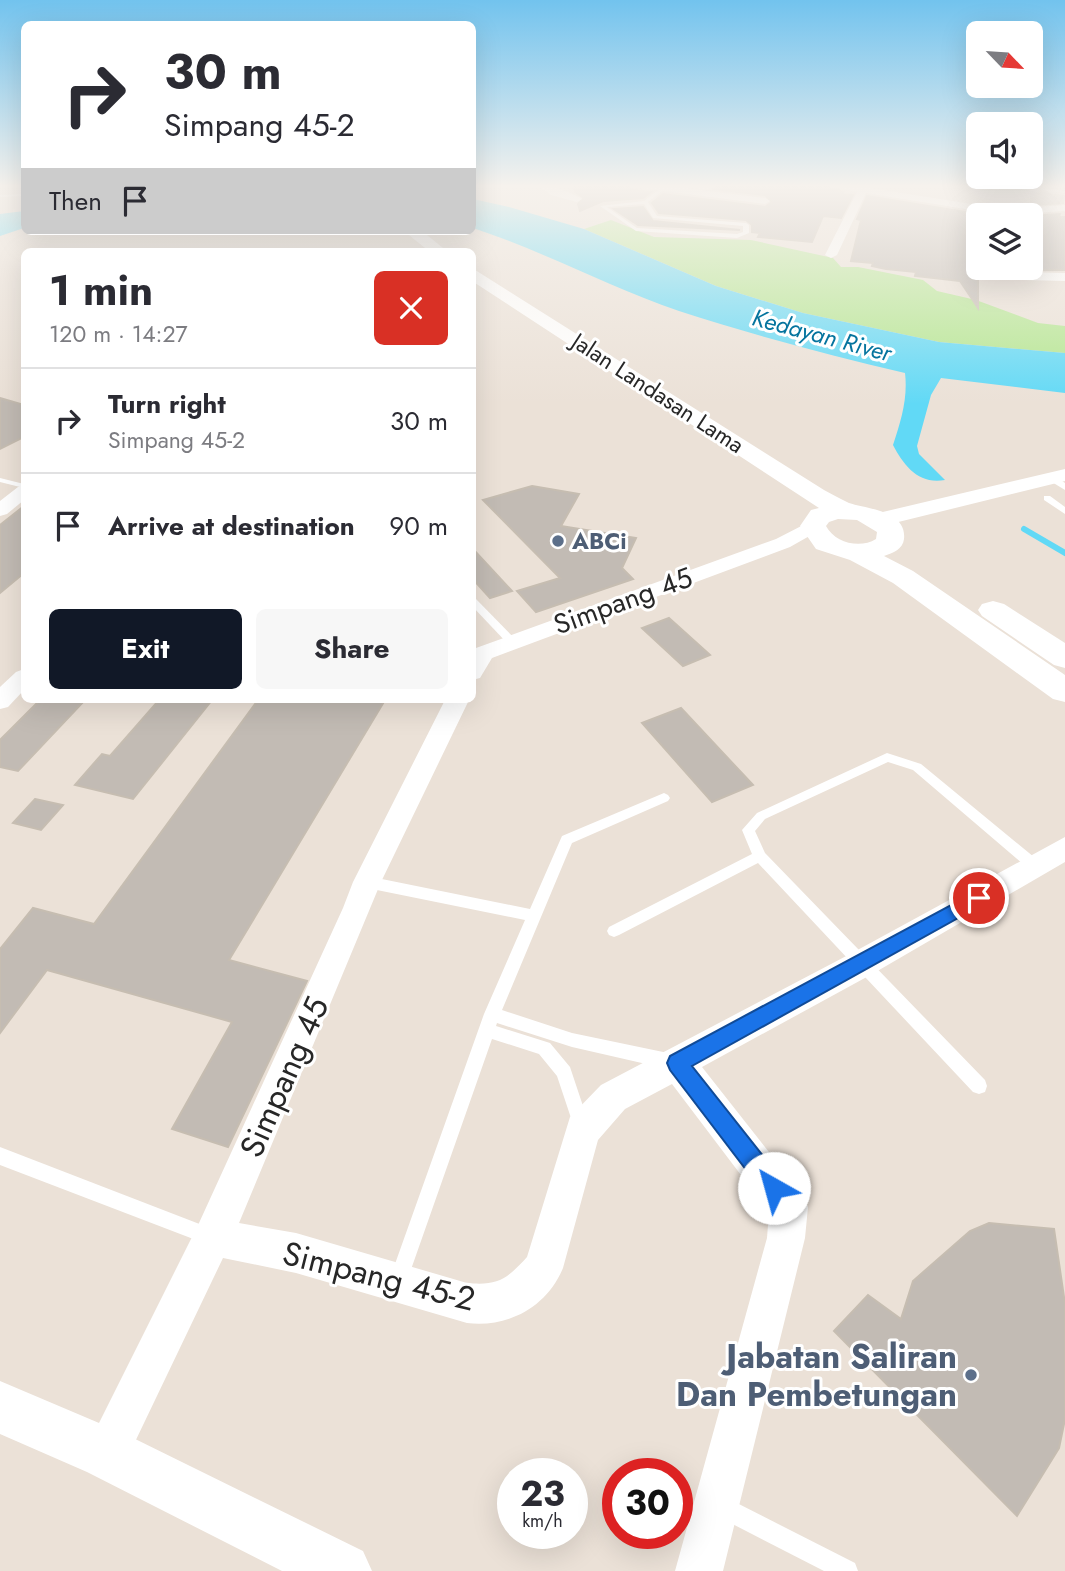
<!DOCTYPE html>
<meta charset="utf-8">
<style>
body{margin:0;font-family:Jost,sans-serif;background:#f7f7f7;color:#2b2b33;height:100vh;display:flex;flex-direction:column;font-size:26px;white-space:nowrap}
*{box-sizing:border-box;margin:0}
p{font-size:23px;color:#7c7c81}
.icon{flex:none;width:38px;height:38px;fill:none;stroke:currentColor;stroke-width:2;stroke-linecap:round;stroke-linejoin:round}
.map{position:relative;flex:1;overflow:hidden}
.side{position:absolute;left:21px;top:248px;width:455px;height:455px;display:flex;flex-direction:column;background:#fff;border-radius:10px;box-shadow:0 7px 28px #0002}
.side>*{flex:none}
.top-card{position:absolute;left:21px;top:21px;width:455px;height:214px;border-radius:10px;box-shadow:0 7px 28px #0002;background:#fff;color:#2b2b33;overflow:hidden}
.needle{width:46px;rotate:115deg}
.buttons{position:absolute;left:966px;top:21px;display:grid;gap:14px}
.buttons a{display:grid;place-items:center;width:77px;height:77px;border-radius:10px;background:#fff;box-shadow:0 7px 28px #0002;font-size:35px}
.speed{position:absolute;left:497px;top:1458px;display:flex;gap:14px;font-size:35px;font-weight:700;text-align:center}
.speed>*{display:grid;place-content:center;width:91px;height:91px;border-radius:50%;background:#fff;box-shadow:0 7px 28px #0002;line-height:1}
.speed small{font-size:18px;font-weight:400}
.speed .limit{border:10px solid #d22;background:#fff;color:#111}
.pin{position:absolute;display:grid;place-items:center;width:60px;height:60px;color:#fff;margin:-30px;border:4px solid #fff;border-radius:50%;box-shadow:0 2px 7px #0007}
.me{position:absolute;width:77px;margin:-38px;rotate:322deg;stroke-linejoin:round;filter:drop-shadow(0 0 5px #0008)}
.turn{display:flex;align-items:center;gap:24px;height:147px;padding:0 28px;font-size:32px}
.turn .icon{width:91px;height:91px;stroke-width:2.5}
.turn b{display:block;font-size:49px;line-height:60px}
.then{display:flex;align-items:center;height:66px;padding:0 28px;background:#0003;gap:14px;font-size:26px}
.round{display:grid;place-items:center;flex:none;width:74px;height:74px;border-radius:10px;background:#f7f7f7}
.summary{display:flex;align-items:center;justify-content:space-between;height:119px;padding:0 28px}
h1{font-size:42px;font-weight:700;line-height:52px}
.button{display:flex;gap:14px;margin-top:auto;padding:14px 28px}
.button a{flex:1;height:80px;border-radius:10px;background:#111827;color:#fff;font-size:28px;font-weight:700;line-height:80px;text-align:center}
.button a+a{background:#f7f7f7;color:#2b2b33}
ul{padding:0;list-style:none}
li{display:flex;align-items:center;gap:21px;height:105px;padding:0 28px;border-top:2px solid #e1e1e2}
li div{flex:1}
li b{display:block;font-size:26px}
li em{font-style:normal}
.map>svg:first-child{display:block}
.green{fill:#b3e68f}
.water{fill:#61d9f6}
.lines{fill:none;stroke-linecap:round;stroke-linejoin:round}
.stream{stroke:#61d9f6;stroke-width:6}
.building{fill:#c2bbb4;stroke:#c6bdb1;stroke-width:2}
.service{fill:#fff;fill-rule:evenodd}
.minor{fill:#fff;fill-rule:evenodd}
.tertiary{fill:#fff;fill-rule:evenodd}
.secondary{fill:#fff;fill-rule:evenodd}
.route{fill:#1a73e8;stroke:#114b97;stroke-width:2}
.service-dot{fill:#5c6f8a;stroke:#fff;stroke-width:2.5}
.labels{text-anchor:middle;dominant-baseline:central;stroke-width:6;stroke-linejoin:round;paint-order:stroke}
.far-street-label{font-size:23px;fill:#272727;stroke:#fff}
.far-service-label{font-size:23px;font-weight:bold;fill:#4e5e75;stroke:#fff;text-anchor:start}
.far-water-label{font-size:24px;font-style:italic;fill:#05749e;stroke:#fff}
.street-label{font-size:28px;fill:#272727;stroke:#fff}
.near-street-label{font-size:33px;fill:#272727;stroke:#fff}
.near-service-label{font-size:33px;font-weight:bold;fill:#4e5e75;stroke:#fff;text-anchor:end}
</style>
<div class="map">
<svg width="1065" height="1571" viewBox="0 0 1065 1571">
<rect width="100%" height="100%" fill="#ebe1d7"/>
<path class="green" d="M611 220 654 237 751 240 833 258 841 267H858L923 280 937 291 976 300 1038 323 1065 326V353L939 342 803 313 716 286 584 229Z"/>
<g class="water">
<path d="M473 199 509 207 584 229 716 286 803 313 939 342 1065 353V393L941 378 931 395 917 446 919 454 945 480C919 485 904 466 893 445 901 421 908 398 905 373 829 355 753 335 679 311 609 287 543 251 473 228Z"/>
<path d="M24 211V228L0 236V214Z"/>
</g>
<g class="lines">
<path class="stream" d="M1024 529 1065 553"/>
</g>
<g class="building">
<path d="M579 184H625L632 190 651 192 643 198 603 201 580 211 578 204 584 198 575 192 574 187H583Z"/>
<path d="M718 184H819L843 192 841 194 853 195 841 218 823 216 812 242 758 237 760 233 752 232V225L746 220 659 213 652 203 663 194 765 207 772 202 765 195 714 189Z"/>
<path d="M1031 193 1035 192 1064 196 1063 203 1031 205Z"/>
<path d="M867 196 978 214V308L960 281 915 276 916 272 886 269 872 266 873 263 851 261 861 220 857 219Z"/>
<path d="M643 207 653 221 740 230 638 225 614 209Z"/>
<path d="M1060 214 1059 217H1065V270H1032L1031 216Z"/>
<path d="M0 398 24 405V437L0 449Z"/>
<path d="M532 486 579 494 561 526 636 538 622 568 633 579 536 612 517 591 560 578 483 500Z"/>
<path d="M24 506V573L0 593V525Z"/>
<path d="M472 548 512 591 490 598 472 578Z"/>
<path d="M669 618 710 655 683 666 642 628Z"/>
<path d="M40 700H85L18 771 0 767V740Z"/>
<path d="M159 700H212L133 799 75 785 102 754 110 756Z"/>
<path d="M258 700H385L229 960 307 981 228 1147 172 1129 232 1022 47 970 0 1033V949L33 908 94 924Z"/>
<path d="M681 708 753 785 712 802 642 723Z"/>
<path d="M35 799 63 805 41 830 13 823Z"/>
<path d="M989 1223 1054 1229 1065 1304V1419L1059 1448 1017 1516 834 1331 868 1295 901 1319 913 1281 970 1231Z"/>
</g>
<g class="lines">
<g class="service">
<path d="M662 184 707 188 712 184H716L708 190Z"/>
<path d="M998 184 1065 191V193L995 185Z"/>
<path d="M662 187 666 188 648 202 657 216 746 223 749 225V233L737 238 636 231 600 206 644 201ZM644 204 653 218 743 226V232L737 234 637 228 607 207Z"/>
<path d="M24 194V196L0 197V195Z"/>
<path d="M1047 475H1053L1065 483V490L1047 479Z"/>
<path d="M0 478 24 484V488L0 482Z"/>
<path d="M1044 496H1050L1065 507V514L1044 500Z"/>
<path d="M472 597 475 598 516 640V644H508L472 606Z"/>
<path d="M887 753 921 764 1040 862 1042 866 1040 870 1035 871 1030 870 913 770 888 762 765 819 755 831 765 853 985 1080 987 1086 985 1092 979 1094 973 1092 758 863 619 935 614 937 609 935 607 931 609 927 752 854 742 830 757 813Z"/>
<path d="M664 793 668 795 670 798 668 801 572 843 502 1010 572 1033 668 1053 674 1056 676 1061 674 1066 668 1069 572 1047 497 1023 496 1026 550 1043 570 1067 590 1127 588 1133 582 1135 576 1133 557 1076 539 1054 492 1039 408 1278 406 1285 399 1287 392 1285 390 1278 484 1014 525 920 367 888 362 886 360 882 362 878 367 876 530 909 562 836Z"/>
<path d="M0 1147 215 1230 218 1236 215 1242 209 1245 0 1165Z"/>
<path d="M723 1496 855 1563 858 1571H824L715 1515 712 1507 715 1499Z"/>
</g>
<g class="minor">
<path d="M536 184C547 184 573 193 582 199L577 202 551 195Z"/>
<path d="M627 184H653L765 198 770 201 765 204 632 187Z"/>
<path d="M822 184 860 186 874 184 870 188 1003 209 1065 205V211L1003 215 866 193 837 255 831 258 825 255 857 192Z"/>
<path d="M1006 268H1018L1025 272 1065 273V281L1024 280 1009 275Z"/>
<path d="M24 486V500L7 514 0 516V501L18 487Z"/>
<path d="M813 520 820 522 823 526 820 530 790 547 492 658 480 678 472 680V653L476 648 776 539Z"/>
<path d="M24 669V690L8 707 0 709V687L16 672Z"/>
<path d="M445 700H469L381 882 239 1223 296 1233 467 1283C498 1286 507 1279 527 1257L570 1117 601 1085 852 953 1065 837V862L874 973 702 1067 802 1194 808 1207 805 1238 723 1571H675L767 1238 769 1212 672 1084 625 1109 598 1140 563 1268C547 1307 508 1328 467 1323L296 1273 223 1258 122 1469 106 1475 90 1469 84 1453 199 1223 343 908 353 882Z"/>
</g>
<g class="tertiary">
<path d="M1065 469V481L878 527 870 525 867 520 870 515Z"/>
<path d="M0 1381 125 1434 363 1551 372 1571H282L87 1472 0 1434Z"/>
</g>
<g class="secondary">
<path d="M404 231H422L448 252H430Z"/>
<path d="M472 268 824 490C832 494 840 499 849 503 866 509 907 510 904 539 903 549 893 553 884 556L913 571 1065 675V702L1053 699 893 583 850 560 816 549 800 526 811 510 819 508 472 281ZM838 519 857 520 877 532 876 539C860 549 835 543 826 526L829 522Z"/>
<path d="M993 601 1004 604 1065 643V668L1054 665 982 616 978 610 982 604Z"/>
</g>
</g>
<linearGradient id="sky" x2="0" y2="1"><stop stop-color="#72c3ee"/><stop offset="0.46" stop-color="#f6f2ed"/><stop offset="1" stop-color="#f6f2ed" stop-opacity="0"/></linearGradient>
<rect width="1065" height="404" fill="url(#sky)"/>
<path class="route" d="M979 890 985 892 988 898 985 903 692 1066 782 1180 786 1188 782 1196 774 1199 766 1196 670 1070 667 1063 670 1056Z"/>
<g class="service-dot">
<circle cx="558" cy="541" r="7"/>
<circle cx="971" cy="1375" r="7"/>
</g>
<g class="labels">
<g class="far-street-label">
<text transform="translate(658 393) rotate(33)">Jalan Landasan Lama</text>
</g>
<g class="far-service-label">
<text x="572" y="541">ABCi</text>
</g>
<g class="far-water-label">
<text transform="translate(822 335) rotate(15)">Kedayan River</text>
</g>
<g class="street-label">
<text transform="translate(623 601) rotate(-20)">Simpang 45</text>
</g>
<g class="near-street-label">
<text transform="translate(284 1077) rotate(-66)">Simpang 45</text>
<text transform="translate(379 1276) rotate(14)">Simpang 45-2</text>
</g>
<g class="near-service-label">
<text x="957" y="1356">Jabatan Saliran<tspan x="957" dy="38">Dan Pembetungan</tspan></text>
</g>
</g>
</svg>
<div class="buttons">
<a><svg class="needle" viewBox="-14 -14 28 28"><path d="M0-13l5 13h-10z" fill="#e53935"/><path d="M0 13l5-13h-10z" fill="#7c7c81"/></svg></a>
<a><svg class="icon" aria-label="sound" viewBox="0 0 24 24"><path d="M4 9h4l5-4v14l-5-4H4zM17 9q2 3 0 6"/></svg></a>
<a><svg class="icon" aria-label="layers" viewBox="0 0 24 24"><path d="M12 4l9 5-9 5-9-5zM3 14l9 5 9-5"/></svg></a>
</div>
<div class="speed"><div>23<small>km/h</small></div><div class="limit">30</div></div>
<div class="pin" style="left:979px;top:898px;background:#d93025"><svg class="icon" aria-label="arrive" viewBox="0 0 24 24"><path d="M6 21V4h12l-3 4 3 4H6"/></svg></div>
<svg class="me" style="left:774px;top:1188px" viewBox="-20 -20 40 40"><circle r="19" fill="#fff"/><path d="M0-13L10 11 0 6-10 11z" fill="#1a73e8"/></svg>
<div class="top-card">
<div class="turn"><svg class="icon" aria-label="right" viewBox="0 0 24 24"><path d="M7 20v-9h11M14 6l5 5-5 5"/></svg><div><b>30 m</b>Simpang 45-2</div></div>
<div class="then">Then<svg class="icon" aria-label="arrive" viewBox="0 0 24 24"><path d="M6 21V4h12l-3 4 3 4H6"/></svg></div>
</div>
<section class="side">
<div class="summary"><div><h1>1 min</h1><p>120 m · 14:27</p></div><a class="round" style="background:#d93025;color:#fff"><svg class="icon" aria-label="close" viewBox="0 0 24 24"><path d="M6 6l12 12M18 6L6 18"/></svg></a></div>
<ul>
<li><svg class="icon" aria-label="right" viewBox="0 0 24 24"><path d="M7 20v-9h11M14 6l5 5-5 5"/></svg><div><b>Turn right</b><p>Simpang 45-2</p></div><em>30 m</em></li>
<li><svg class="icon" aria-label="arrive" viewBox="0 0 24 24"><path d="M6 21V4h12l-3 4 3 4H6"/></svg><div><b>Arrive at destination</b></div><em>90 m</em></li>
</ul>
<div class="button"><a>Exit</a><a>Share</a></div>
</section>
</div>
